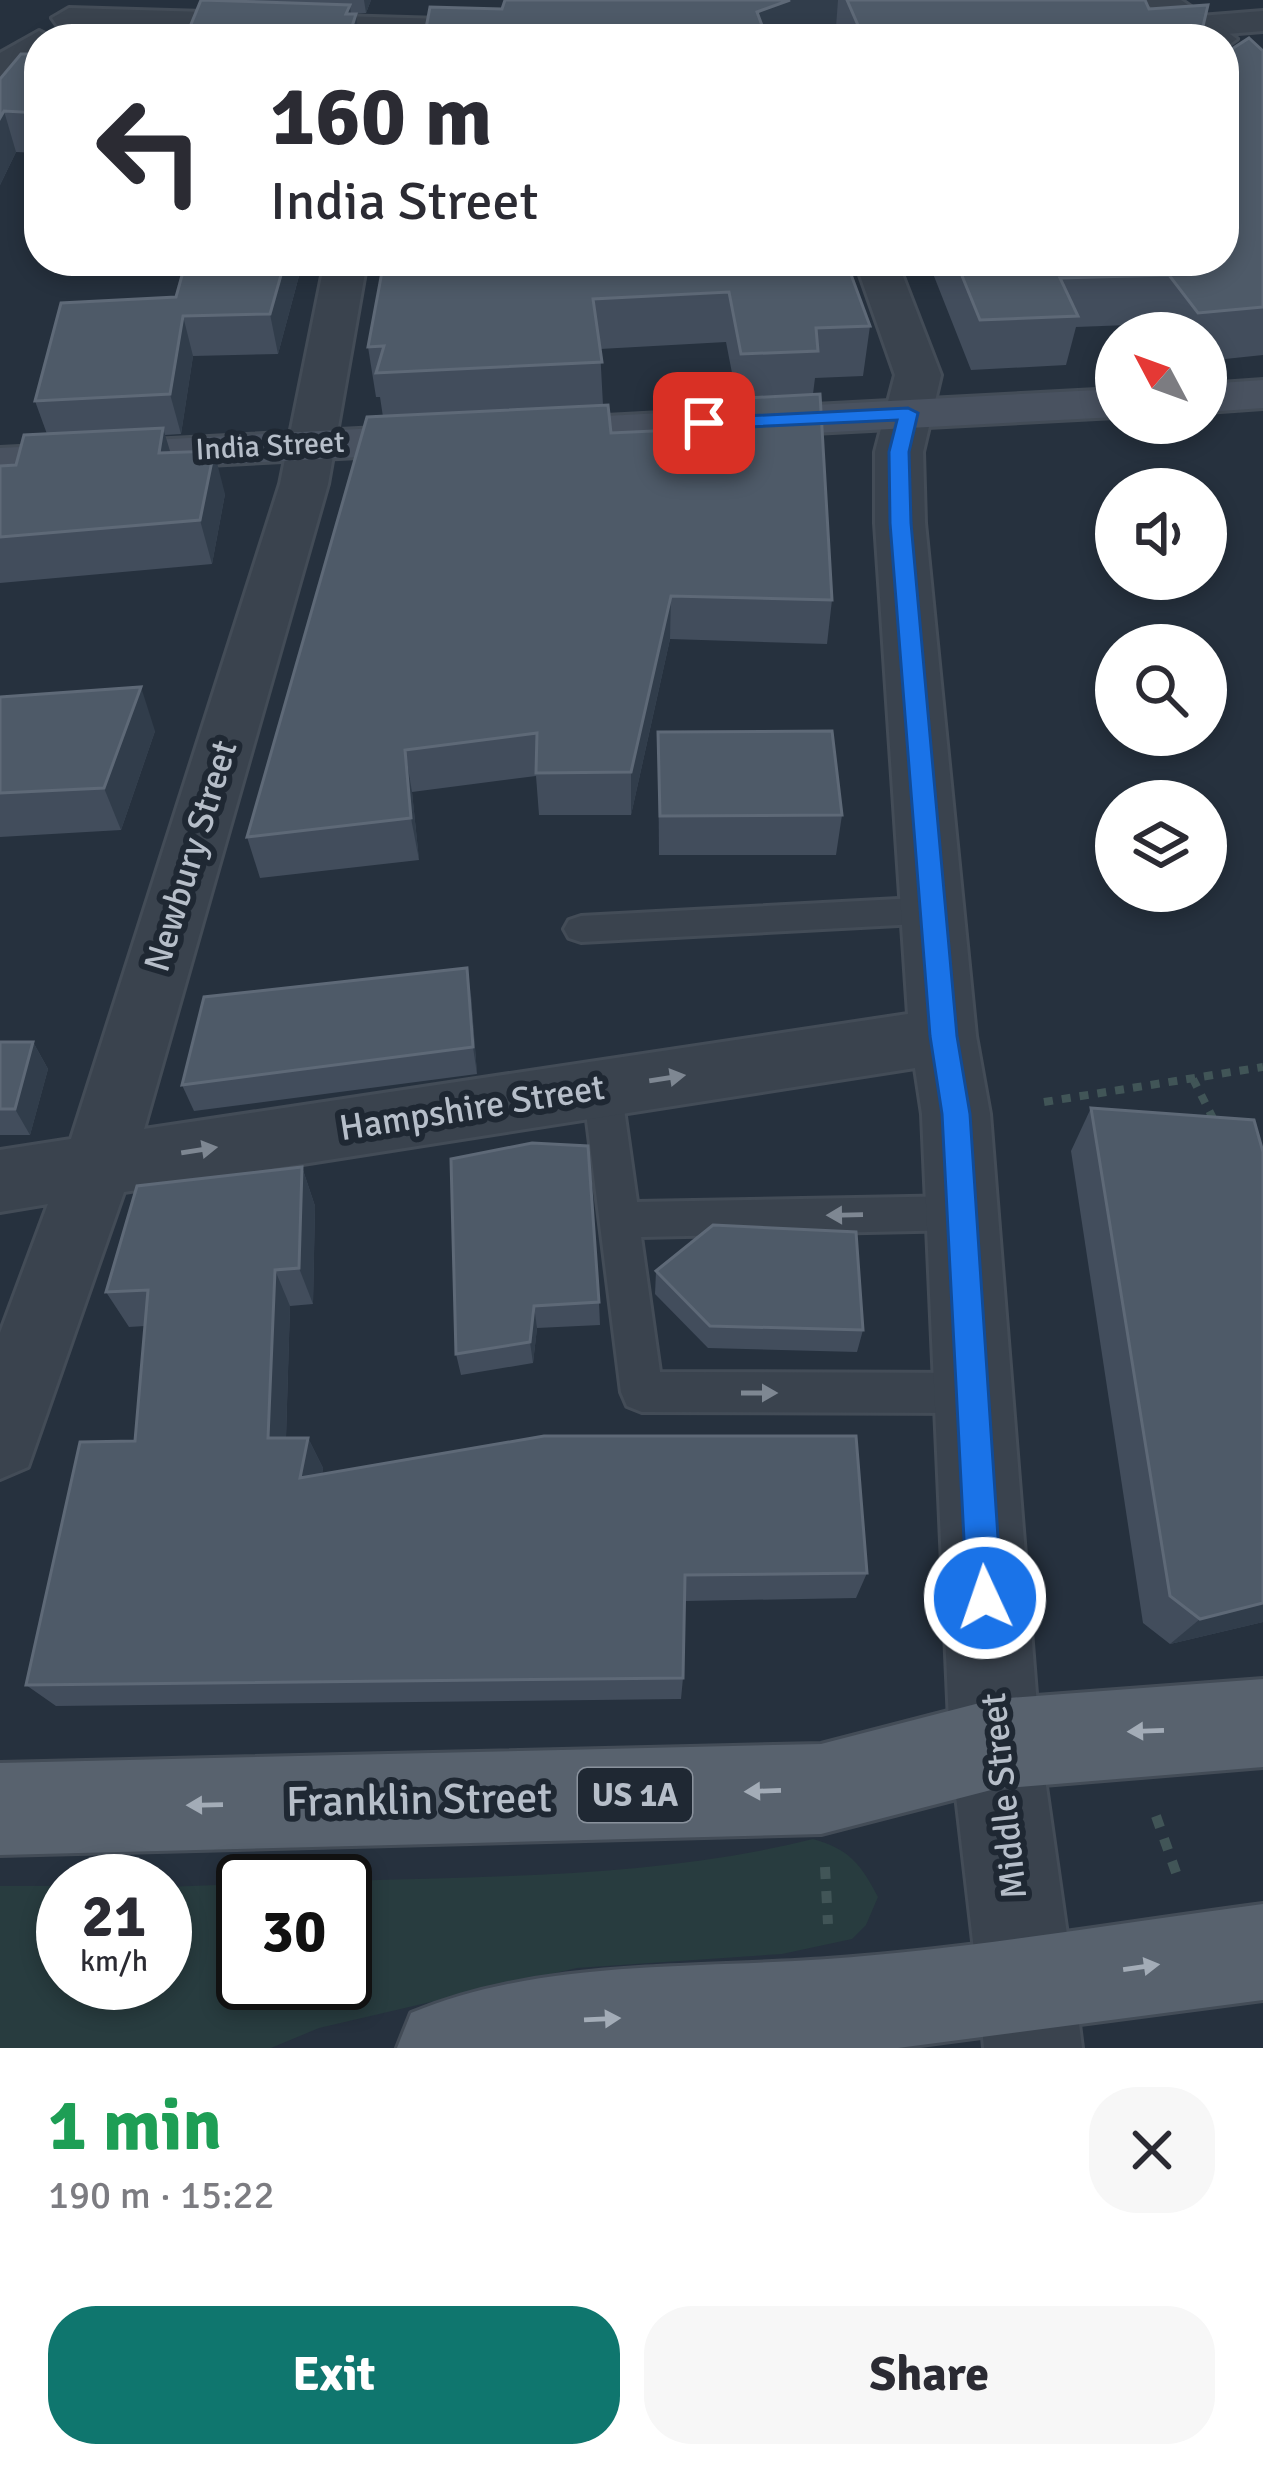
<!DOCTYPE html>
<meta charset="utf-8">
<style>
body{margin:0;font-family:Signika,sans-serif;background:#f7f7f7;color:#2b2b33;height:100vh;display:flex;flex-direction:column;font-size:45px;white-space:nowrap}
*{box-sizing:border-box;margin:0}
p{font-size:39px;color:#7c7c81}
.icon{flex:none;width:66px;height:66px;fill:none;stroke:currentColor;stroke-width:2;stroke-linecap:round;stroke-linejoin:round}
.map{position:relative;height:2048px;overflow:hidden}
.sheet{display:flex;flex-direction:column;background:#fff;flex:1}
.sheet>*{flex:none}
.guide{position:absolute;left:24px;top:24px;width:1215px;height:252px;border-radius:48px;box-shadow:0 6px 18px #0003;background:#fff;color:#2b2b33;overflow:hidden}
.needle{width:78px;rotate:311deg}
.tools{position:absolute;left:1095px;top:312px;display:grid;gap:24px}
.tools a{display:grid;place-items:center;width:132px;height:132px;border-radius:50%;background:#fff;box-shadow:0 6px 18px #0003;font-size:60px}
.speed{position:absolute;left:36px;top:1854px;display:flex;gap:24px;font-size:60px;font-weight:700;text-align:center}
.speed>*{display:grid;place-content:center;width:156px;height:156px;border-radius:50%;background:#fff;box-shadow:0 6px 18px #0003;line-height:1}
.speed small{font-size:30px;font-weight:400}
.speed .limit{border:6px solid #111;border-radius:18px;background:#fff;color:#111}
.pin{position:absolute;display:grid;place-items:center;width:102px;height:102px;color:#fff;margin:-51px;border-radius:24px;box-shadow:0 6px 18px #0006}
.me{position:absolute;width:132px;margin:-66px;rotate:357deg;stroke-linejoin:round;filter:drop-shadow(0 0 9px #0008)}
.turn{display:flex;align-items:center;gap:42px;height:252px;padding:0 48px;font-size:54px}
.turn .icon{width:156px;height:156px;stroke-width:2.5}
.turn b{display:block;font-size:84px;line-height:102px}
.round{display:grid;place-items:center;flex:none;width:126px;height:126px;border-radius:48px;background:#f7f7f7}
.headline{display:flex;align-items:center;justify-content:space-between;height:204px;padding:0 48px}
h1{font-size:72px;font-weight:700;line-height:90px;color:#1e9e55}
.button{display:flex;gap:24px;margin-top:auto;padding:24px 48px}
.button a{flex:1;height:138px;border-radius:48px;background:#0f766e;color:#fff;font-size:48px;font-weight:700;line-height:138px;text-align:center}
.button a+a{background:#f7f7f7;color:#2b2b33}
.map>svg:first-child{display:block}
.green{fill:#283c3f}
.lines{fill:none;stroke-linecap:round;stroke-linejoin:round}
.service-casing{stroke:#434c57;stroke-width:6}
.minor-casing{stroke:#434c57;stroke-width:6}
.tertiary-casing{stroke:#434c57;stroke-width:6}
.secondary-casing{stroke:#434c57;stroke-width:6}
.primary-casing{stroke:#434c57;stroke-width:6}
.path-far1{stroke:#415557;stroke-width:8;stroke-dasharray:9 9;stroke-linecap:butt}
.path{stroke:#415557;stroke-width:10;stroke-dasharray:12 12;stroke-linecap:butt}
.service{fill:#3a434e;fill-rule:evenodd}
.minor{fill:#3a434e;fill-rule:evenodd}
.tertiary{fill:#3a434e;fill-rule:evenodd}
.secondary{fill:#495260;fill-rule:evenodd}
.primary{fill:#58626e;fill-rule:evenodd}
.wall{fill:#424d5c;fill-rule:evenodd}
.shaded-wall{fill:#313d4b}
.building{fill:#4e5a68;stroke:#5e6977;stroke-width:3}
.oneway{fill:#7e8792}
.oneway2{fill:#a3acb7}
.route{fill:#1a73e8;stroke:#114b97;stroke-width:3}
.labels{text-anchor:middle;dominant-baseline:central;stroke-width:12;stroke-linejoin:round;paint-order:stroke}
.far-street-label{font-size:30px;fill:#b6bec9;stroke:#1f2833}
.shield{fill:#1f2833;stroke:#89919c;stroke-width:3}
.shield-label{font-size:33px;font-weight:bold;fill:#b6bec9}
.street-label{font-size:36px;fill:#b6bec9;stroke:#1f2833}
.near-street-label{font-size:42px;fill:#b6bec9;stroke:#1f2833}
</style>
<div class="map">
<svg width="1263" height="2048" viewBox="0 0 1263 2048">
<rect width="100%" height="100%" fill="#26313e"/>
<path class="green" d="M813 1839C849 1849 861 1864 878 1897L866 1925 852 1939 782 1954 577 1968 319 2028 271 2048H0V1886H63V1983H165V1887L243 1884V1983H345V1881C500 1876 662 1877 813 1839Z"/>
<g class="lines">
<g class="service-casing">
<g id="service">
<path d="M936 897 948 901 953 910 948 919 936 923 581 942 569 938 564 929 569 920 581 916Z"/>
<path d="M602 1073 615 1077 621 1088 637 1202 962 1196 976 1201 982 1213 976 1225 962 1230 641 1237 660 1372 973 1373 988 1379 994 1393 988 1407 973 1413 642 1412 627 1406 621 1392 583 1088 589 1077Z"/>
</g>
</g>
<g class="minor-casing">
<g id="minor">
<path d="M69 8 514 21 531 31 523 39 57 25 52 18Z"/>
<path d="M1263 11V31L1165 39H1020L1037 29Z"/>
<path d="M39 31 55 39H39V57L0 81V53Z"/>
<path d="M325 261H367L328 484 144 1129 908 1014 875 523V452L895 375 855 261H897L941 375 923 452 925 523 976 1036 990 1114 1040 1744 1074 1984 1060 2018 1026 2032 992 2018 978 1984 950 1744 922 1114 915 1068 124 1192 28 1467 0 1479V1333L48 1204 0 1212V1150L71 1139 280 484Z"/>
</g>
</g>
<g class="tertiary-casing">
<g id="tertiary">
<path d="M1141 0H1181L1237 39 1224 48V39H1196Z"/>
<path d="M1026 1936 1060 1950 1074 1984 1082 2048H984L978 1984 992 1950Z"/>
</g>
</g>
<g class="secondary-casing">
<g id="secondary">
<path d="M1263 380V408L1206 412V384Z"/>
<path d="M1116 389V417L0 476V448Z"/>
</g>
</g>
<g class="primary-casing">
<g id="primary">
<path d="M1263 1679V1767L995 1789 821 1834 0 1855V1763L821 1744 995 1699Z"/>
<path d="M1263 1904V2000L898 2048H397L411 2013C542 1959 688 1969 827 1959 972 1949 1118 1923 1263 1904Z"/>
</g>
</g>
<g class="path-far1">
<path d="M1193 1079 1217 1126"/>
<path d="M1044 1102 1263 1067"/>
</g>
<g class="path">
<path d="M1156 1816 1179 1881"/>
<path d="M825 1867 828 1924"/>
</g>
<use href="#service" class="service"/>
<use href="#minor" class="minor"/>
<use href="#tertiary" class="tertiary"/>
<use href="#secondary" class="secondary"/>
<use href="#primary" class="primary"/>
</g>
<g class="wall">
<path d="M201 0H371L366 13 351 14Z"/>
<path d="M505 0H1145L1149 9 1200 39H840L836 27 803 39H424L502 9Z"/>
<path d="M1263 51V355L1206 361V333H1161L1155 324 1076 327 1066 365 971 370 928 261H1224Z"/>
<path d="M39 54V153L16 152 0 185V79Z"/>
<path d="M303 261 278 354 193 356 181 434 165 435 170 452 225 494 212 564 0 583V466L16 465 47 434 35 401 176 297Z"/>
<path d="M384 261H846L870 326 863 376 815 378 813 394 832 600 827 644 670 639 631 815H539L536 776 412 792 419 860 260 878 247 837 383 417 380 397H376L368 347ZM726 342 738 404H748L746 426 611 433 603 405 600 349Z"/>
<path d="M0 697 155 731 121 830 0 837Z"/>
<path d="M658 732 842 815 836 855H659Z"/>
<path d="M471 995 477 1074 194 1111 182 1085Z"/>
<path d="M0 1042H33L48 1069 30 1135H0Z"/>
<path d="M1091 1108 1263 1152V1622L1170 1644 1143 1623 1071 1151Z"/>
<path d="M451 1159 599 1302 600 1325 537 1328 533 1363 461 1375 456 1354Z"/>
<path d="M302 1167 315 1206 313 1304 290 1306 286 1438H308L323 1468 322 1474 867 1573 856 1598 685 1601 683 1678 681 1699 56 1706 26 1685 135 1441 145 1326 129 1327 106 1292Z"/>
<path d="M656 1271 863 1330 857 1352 708 1348 655 1294Z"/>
</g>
<g class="shaded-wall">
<path d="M364 0H371L366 13Z"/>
<path d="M790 0H838L836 27 803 39H755L757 12Z"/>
<path d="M350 5 352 26 356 14 359 39H348L346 14Z"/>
<path d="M4 111 16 152 0 185V118Z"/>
<path d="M285 261H303L278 354 270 314Z"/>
<path d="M183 316 193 356 181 434 170 394Z"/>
<path d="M163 428 176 471 159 453Z"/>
<path d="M214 451 225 494 212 564 200 520Z"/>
<path d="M671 596 670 639 631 815V772Z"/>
<path d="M141 687 155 731 121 830 104 788Z"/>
<path d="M405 750 412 792 419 860 411 818Z"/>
<path d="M467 968 471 995 477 1074 473 1047Z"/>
<path d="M33 1042 48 1069 30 1135 15 1109Z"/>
<path d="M302 1167 315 1206 313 1304 299 1268Z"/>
<path d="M275 1270 290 1306 285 1469 268 1438Z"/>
<path d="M534 1306 537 1328 533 1363 530 1342Z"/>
<path d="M308 1438 323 1468 316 1507 300 1478Z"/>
<path d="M1263 1603V1622L1170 1644 1200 1619Z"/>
</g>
<g class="building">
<path d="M201 0 350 5 346 14H356L348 39H185Z"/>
<path d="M505 0H790L757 12 767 39H424L430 7 502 9Z"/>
<path d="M847 0H1145L1149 9 1208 5 1200 39H864Z"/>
<path d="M1249 38 1263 51V307L1198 313 1169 275 1060 278 1078 316 980 320 956 261H1224V54Z"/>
<path d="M21 54H39V113L4 111 0 118V79Z"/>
<path d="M186 261H285L270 314 183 316 170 394 35 401 61 303 176 297Z"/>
<path d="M384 261H846L870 326 816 328 818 351 741 354 729 292 593 299 602 362 376 373 384 346 368 347Z"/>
<path d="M820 394 832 600 671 596 631 772 536 773 537 733 405 750 411 818 247 837 367 417 608 405 611 433 718 428 754 426 748 398Z"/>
<path d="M163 428 159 453 214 451 200 520 0 537V466L16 465 24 435Z"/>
<path d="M141 687 104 788 0 793V697Z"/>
<path d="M832 731 842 815 660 816 658 732Z"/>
<path d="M467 968 473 1047 182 1085 204 997Z"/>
<path d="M0 1042H33L15 1109H0Z"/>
<path d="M1091 1108 1254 1120 1263 1152V1603L1200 1619 1170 1596Z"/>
<path d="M532 1143 588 1146 599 1302 534 1306 530 1342 456 1354 451 1159Z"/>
<path d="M302 1167 299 1268 275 1270 268 1438H308L300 1478 544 1436H856L867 1573 685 1575 683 1678 26 1685 80 1442 135 1441 148 1290 106 1292 137 1186Z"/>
<path d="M713 1225 856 1232 863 1330 710 1326 656 1271Z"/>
</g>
<defs><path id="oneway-solid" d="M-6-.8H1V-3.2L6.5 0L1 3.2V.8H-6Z" transform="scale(3)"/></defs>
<g class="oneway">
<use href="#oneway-solid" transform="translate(667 1078) rotate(-9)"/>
<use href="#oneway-solid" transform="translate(199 1150) rotate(-9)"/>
<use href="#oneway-solid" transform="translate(845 1215) rotate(179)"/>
<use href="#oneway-solid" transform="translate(759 1393)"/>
</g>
<g class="oneway2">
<use href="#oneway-solid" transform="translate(1146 1731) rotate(178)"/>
<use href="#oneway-solid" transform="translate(763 1791) rotate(178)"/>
<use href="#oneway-solid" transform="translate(205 1805) rotate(179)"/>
<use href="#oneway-solid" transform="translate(1141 1967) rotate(-8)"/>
<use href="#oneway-solid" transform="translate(602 2019) rotate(-3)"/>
</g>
<path class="route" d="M908 408 918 413 909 452 911 523 957 1036 970 1114 1002 1598 997 1611 985 1616 972 1611 967 1598 942 1114 930 1036 890 523 889 452 897 420 704 429 695 423 704 418Z"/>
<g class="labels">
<g class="far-street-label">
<text transform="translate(270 446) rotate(-3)">India Street</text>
</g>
<rect class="shield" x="578" y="1768" width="114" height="54" rx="9"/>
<g class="shield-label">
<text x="635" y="1795">US 1A</text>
</g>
<g class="street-label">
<text transform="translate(191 856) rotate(-73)">Newbury Street</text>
<text transform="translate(472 1108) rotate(-9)">Hampshire Street</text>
<text transform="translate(1004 1796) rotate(-96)">Middle Street</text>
</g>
<g class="near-street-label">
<text transform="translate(419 1800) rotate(-1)">Franklin Street</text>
</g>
</g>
</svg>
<div class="tools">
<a><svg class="needle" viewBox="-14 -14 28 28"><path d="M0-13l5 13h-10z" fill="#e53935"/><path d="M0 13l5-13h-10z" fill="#7c7c81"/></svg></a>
<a><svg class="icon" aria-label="sound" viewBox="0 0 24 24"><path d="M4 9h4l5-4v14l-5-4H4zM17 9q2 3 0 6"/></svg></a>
<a><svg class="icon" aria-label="search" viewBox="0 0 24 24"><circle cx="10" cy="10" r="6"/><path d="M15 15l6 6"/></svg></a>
<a><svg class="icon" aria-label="layers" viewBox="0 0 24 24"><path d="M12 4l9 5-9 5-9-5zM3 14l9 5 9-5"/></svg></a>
</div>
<div class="speed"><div>21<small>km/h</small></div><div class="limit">30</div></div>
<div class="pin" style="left:704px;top:423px;background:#d93025"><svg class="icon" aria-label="arrive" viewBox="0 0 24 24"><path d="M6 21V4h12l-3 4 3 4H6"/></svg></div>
<svg class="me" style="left:985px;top:1598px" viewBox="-20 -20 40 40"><circle r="17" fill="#1a73e8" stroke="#fff" stroke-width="3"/><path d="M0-11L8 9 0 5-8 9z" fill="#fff"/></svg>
<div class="guide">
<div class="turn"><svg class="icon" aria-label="left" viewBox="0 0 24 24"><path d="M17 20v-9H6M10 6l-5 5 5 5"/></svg><div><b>160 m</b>India Street</div></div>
</div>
</div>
<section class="sheet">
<div class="headline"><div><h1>1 min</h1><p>190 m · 15:22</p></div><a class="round"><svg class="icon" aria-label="close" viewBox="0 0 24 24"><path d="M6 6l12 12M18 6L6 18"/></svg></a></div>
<div class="button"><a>Exit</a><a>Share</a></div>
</section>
